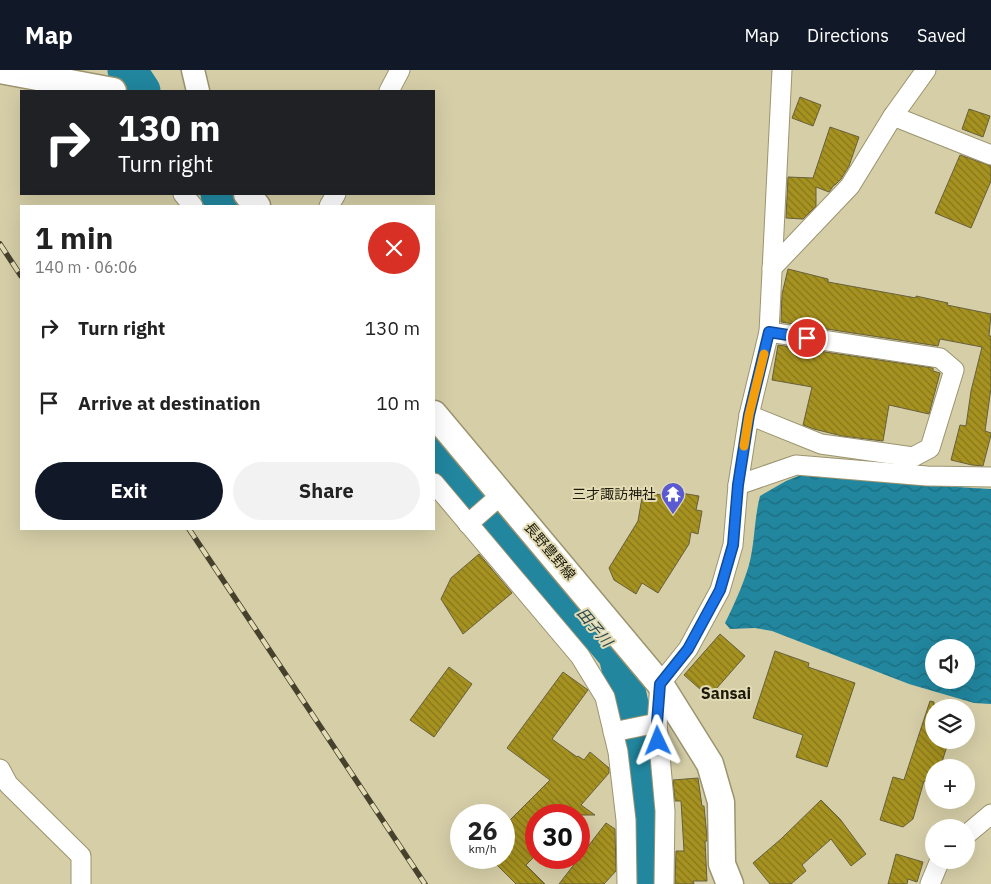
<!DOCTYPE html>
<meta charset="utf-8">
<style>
body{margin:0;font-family:"IBM Plex Sans","Noto Sans JP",sans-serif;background:#f2f2f2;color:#222;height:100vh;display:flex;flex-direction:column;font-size:19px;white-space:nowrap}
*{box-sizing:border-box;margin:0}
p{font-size:16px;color:#767676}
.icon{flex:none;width:28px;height:28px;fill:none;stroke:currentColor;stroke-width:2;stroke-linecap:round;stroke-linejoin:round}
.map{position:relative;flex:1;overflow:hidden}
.panel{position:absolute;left:20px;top:135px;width:415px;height:325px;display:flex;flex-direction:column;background:#fff;border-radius:0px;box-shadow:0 5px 20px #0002}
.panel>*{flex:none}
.guide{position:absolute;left:20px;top:20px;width:415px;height:105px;border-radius:0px;box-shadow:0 5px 20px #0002;background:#202124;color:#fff;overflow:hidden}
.tools{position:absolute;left:925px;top:569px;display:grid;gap:10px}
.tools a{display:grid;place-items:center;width:50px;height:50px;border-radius:50%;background:#fff;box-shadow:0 5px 20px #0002;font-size:25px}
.speed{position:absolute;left:450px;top:734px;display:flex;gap:10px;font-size:25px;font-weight:700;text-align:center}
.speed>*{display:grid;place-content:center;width:65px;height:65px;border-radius:50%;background:#fff;box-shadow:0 5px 20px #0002;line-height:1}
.speed small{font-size:12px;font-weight:400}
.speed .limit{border:8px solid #d22;background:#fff;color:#111}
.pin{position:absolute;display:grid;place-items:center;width:42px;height:42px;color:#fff;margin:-21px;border:2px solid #fff;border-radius:50%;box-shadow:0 1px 5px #0007}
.me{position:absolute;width:55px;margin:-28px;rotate:358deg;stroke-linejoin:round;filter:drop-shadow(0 0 4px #0008)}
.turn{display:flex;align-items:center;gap:18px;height:105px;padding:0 15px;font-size:22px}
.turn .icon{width:65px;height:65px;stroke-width:2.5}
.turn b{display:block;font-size:35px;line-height:42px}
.round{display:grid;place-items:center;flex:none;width:52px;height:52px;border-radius:26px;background:#f2f2f2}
.head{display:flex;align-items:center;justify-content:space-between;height:85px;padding:0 15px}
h1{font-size:30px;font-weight:700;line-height:38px}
.button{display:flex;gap:10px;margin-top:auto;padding:10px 15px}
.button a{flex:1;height:58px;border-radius:30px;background:#111827;color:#fff;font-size:20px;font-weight:700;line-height:58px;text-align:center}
.button a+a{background:#f2f2f2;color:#222}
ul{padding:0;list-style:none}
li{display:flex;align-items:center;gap:15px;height:75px;padding:0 15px}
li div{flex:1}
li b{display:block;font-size:19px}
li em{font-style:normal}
header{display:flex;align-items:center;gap:30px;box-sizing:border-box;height:70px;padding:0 25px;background:#111827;color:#fff}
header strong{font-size:24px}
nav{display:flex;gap:28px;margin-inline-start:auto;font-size:18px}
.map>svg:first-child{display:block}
.water{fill:url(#water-waves);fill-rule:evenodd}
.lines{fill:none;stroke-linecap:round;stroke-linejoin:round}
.river{stroke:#21869e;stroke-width:39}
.building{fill:url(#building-back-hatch);stroke:#67603d}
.minor-casing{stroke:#9b946f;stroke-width:21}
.tertiary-casing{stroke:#9b946f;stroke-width:25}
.secondary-casing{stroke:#9b946f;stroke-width:29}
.minor{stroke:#fff;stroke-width:19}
.tertiary{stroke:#fff;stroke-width:22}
.secondary{stroke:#fff;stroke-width:26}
.rail-casing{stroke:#45412d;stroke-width:5.5}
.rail{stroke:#e2dbb4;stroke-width:4;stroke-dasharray:11;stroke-linecap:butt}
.route-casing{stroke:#114b97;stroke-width:12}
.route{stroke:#1a73e8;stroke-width:9}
.slow{stroke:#f59e0b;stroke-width:9}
.labels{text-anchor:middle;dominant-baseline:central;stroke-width:4;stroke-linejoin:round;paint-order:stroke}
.poi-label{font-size:14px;fill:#1c190a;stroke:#e2dbb4;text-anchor:end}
.street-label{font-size:14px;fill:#1c190a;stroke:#e2dbb4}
.water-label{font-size:15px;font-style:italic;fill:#29464f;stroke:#e2dbb4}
.quarter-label{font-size:16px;font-weight:bold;fill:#1c190a;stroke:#e2dbb4}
</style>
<header>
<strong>Map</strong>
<nav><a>Map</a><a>Directions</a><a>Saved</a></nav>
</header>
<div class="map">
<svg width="991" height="814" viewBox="0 0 991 814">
<defs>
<pattern id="water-waves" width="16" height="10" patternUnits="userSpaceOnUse" patternTransform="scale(1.25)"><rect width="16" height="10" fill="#21869e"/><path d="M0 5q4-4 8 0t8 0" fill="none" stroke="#1c6d7f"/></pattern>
<pattern id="building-back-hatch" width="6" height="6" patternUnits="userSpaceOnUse" patternTransform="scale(1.25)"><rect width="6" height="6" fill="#a69220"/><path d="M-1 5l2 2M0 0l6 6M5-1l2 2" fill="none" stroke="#86761a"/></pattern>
</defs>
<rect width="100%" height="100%" fill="#d5cea7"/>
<path class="water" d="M813 400 905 414 991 419V634L974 633 909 614 772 561 755 558 730 559 725 553C734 535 743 515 749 495 755 473 754 449 760 426L786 411ZM934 578H966V610H934Z"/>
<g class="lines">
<g class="river">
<path d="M127 0 141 21"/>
<path d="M220 124 230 136"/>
<path d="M434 381 483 440 569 527 618 585 643 696 652 785 648 814"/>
</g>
</g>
<g class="building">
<path d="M800 27 821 35 813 56 792 48Z"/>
<path d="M969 39 990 46 983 67 962 59Z"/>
<path d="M830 57 859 67 849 96 841 109 835 115H834L829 122 816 117V136L803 149 786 148 788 107 813 108Z"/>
<path d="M960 85 991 96V111L971 158 935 143Z"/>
<path d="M788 199 828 209V212L916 228V226L948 233 947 235 991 244 989 266H991V318L985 361 991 363V365L983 396 972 395 951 390 960 355 966 356 971 321 982 277 940 269 938 276 781 252 782 224Z"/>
<path d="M778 275 933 298V301L940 303 929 344 889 335 883 371 842 366 814 359 803 355 812 317 772 310Z"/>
<path d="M669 421 699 426 696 440 702 441 698 464 691 462 689 474 658 523 642 513 636 524 614 510 609 498 638 451 643 422 668 426Z"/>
<path d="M479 484 512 523 463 564 441 529 451 508Z"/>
<path d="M720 564 745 586 709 627 684 605Z"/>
<path d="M775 581 809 593 808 597 855 613 827 697 796 687 803 665 753 648Z"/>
<path d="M449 597 472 614 434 667 410 650Z"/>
<path d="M563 602 588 620 552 669 577 687 578 686 584 690 590 682 609 698V703L581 735 595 745H536V785L526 795 545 814H516L497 795 512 781 504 773V756L550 710 507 678Z"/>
<path d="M930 631 934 632V670H949L940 698H934V715L924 711 913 749 903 757 880 750 893 707 904 710Z"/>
<path d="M698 708 702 736H704L707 767V771H705L707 811H693L694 814H675L676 781H684L681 731H675L673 710Z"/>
<path d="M821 730 840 749 866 784 851 796 831 769 802 795 806 801 791 814H770L753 793 781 769Z"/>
<path d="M606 753 615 759 616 801 604 814H559Z"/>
<path d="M896 784 923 792 917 812 908 809 907 814H888Z"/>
</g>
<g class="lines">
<g class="minor-casing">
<g id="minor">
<path d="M389 21 400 0"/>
<path d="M893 46 991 85"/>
<path d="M183 124 193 136"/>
<path d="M329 136 336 124"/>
<path d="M772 198 850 116 893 46 926 0"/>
<path d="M749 345 821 374 913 387 930 378 954 300 940 288 769 262"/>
<path d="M434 413 580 586 605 627 618 682 626 750 627 814"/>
<path d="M738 415 796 395 927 406 991 407"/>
<path d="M468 454 502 424"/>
<path d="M613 662 657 653"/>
<path d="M0 699 8 714 81 786V814"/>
<path d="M966 765 991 744"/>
<path d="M664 814 665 741 657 653 660 614 688 579 720 520 733 475 738 415 749 345 769 262 782 0"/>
<path d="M930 814 940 790"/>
</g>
</g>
<g class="tertiary-casing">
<path id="tertiary" d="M193 0 198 21"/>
</g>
<g class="secondary-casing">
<g id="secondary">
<path d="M0 0 113 21"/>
<path d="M247 124 257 136"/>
<path d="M434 344 660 614 710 694 721 732 722 794 730 814"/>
</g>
</g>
<use href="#minor" class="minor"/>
<use href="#tertiary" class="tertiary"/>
<use href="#secondary" class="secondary"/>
<g class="rail-casing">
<g id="rail">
<path d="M0 174 21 206"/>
<path d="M189 459 425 814"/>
</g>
</g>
<use href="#rail" class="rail"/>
</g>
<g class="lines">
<g class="route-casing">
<path id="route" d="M658 671 657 653 660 614 688 579 720 520 733 475 738 415 749 345 769 262 807 268"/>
</g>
<use href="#route" class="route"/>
<path class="slow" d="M744 376 749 345 764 284"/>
</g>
<defs>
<g id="temple-pin" transform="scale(1.25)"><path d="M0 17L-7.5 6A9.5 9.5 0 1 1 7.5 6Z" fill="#5a5ad2" stroke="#e2dbb4"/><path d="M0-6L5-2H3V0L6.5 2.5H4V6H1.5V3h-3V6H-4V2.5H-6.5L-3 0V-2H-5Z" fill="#fff"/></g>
</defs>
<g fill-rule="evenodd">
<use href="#temple-pin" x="673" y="424"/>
</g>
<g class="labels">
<g class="poi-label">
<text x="656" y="424">三才諏訪神社</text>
</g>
<g class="street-label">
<text transform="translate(550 481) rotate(50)">長野豊野線</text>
</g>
<g class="water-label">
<text transform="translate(595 557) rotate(50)">田子川</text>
</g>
<g class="quarter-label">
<text x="726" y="623">Sansai</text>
</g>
</g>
</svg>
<div class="tools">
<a><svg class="icon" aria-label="sound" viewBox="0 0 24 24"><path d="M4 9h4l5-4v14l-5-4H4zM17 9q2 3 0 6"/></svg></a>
<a><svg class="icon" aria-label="layers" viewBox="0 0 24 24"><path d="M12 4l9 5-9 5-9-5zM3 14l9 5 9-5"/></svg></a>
<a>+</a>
<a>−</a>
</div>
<div class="speed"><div>26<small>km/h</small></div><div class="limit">30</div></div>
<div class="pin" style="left:807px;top:268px;background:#d93025"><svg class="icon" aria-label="arrive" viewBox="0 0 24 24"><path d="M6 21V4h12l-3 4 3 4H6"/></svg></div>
<svg class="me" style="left:658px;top:671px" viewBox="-20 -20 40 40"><path d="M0-17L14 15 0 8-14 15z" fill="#1a73e8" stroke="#fff" stroke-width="4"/></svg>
<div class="guide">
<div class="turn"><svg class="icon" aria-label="right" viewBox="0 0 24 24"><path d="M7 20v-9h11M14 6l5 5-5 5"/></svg><div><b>130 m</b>Turn right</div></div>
</div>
<section class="panel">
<div class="head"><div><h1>1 min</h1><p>140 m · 06:06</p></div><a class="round" style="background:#d93025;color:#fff"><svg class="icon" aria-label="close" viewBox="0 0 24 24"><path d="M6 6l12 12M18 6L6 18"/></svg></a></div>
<ul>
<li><svg class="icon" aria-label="right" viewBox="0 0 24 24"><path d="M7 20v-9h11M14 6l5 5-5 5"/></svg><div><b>Turn right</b></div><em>130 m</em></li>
<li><svg class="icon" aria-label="arrive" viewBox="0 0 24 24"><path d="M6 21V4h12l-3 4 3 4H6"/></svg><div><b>Arrive at destination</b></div><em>10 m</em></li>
</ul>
<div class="button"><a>Exit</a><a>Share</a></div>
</section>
</div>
